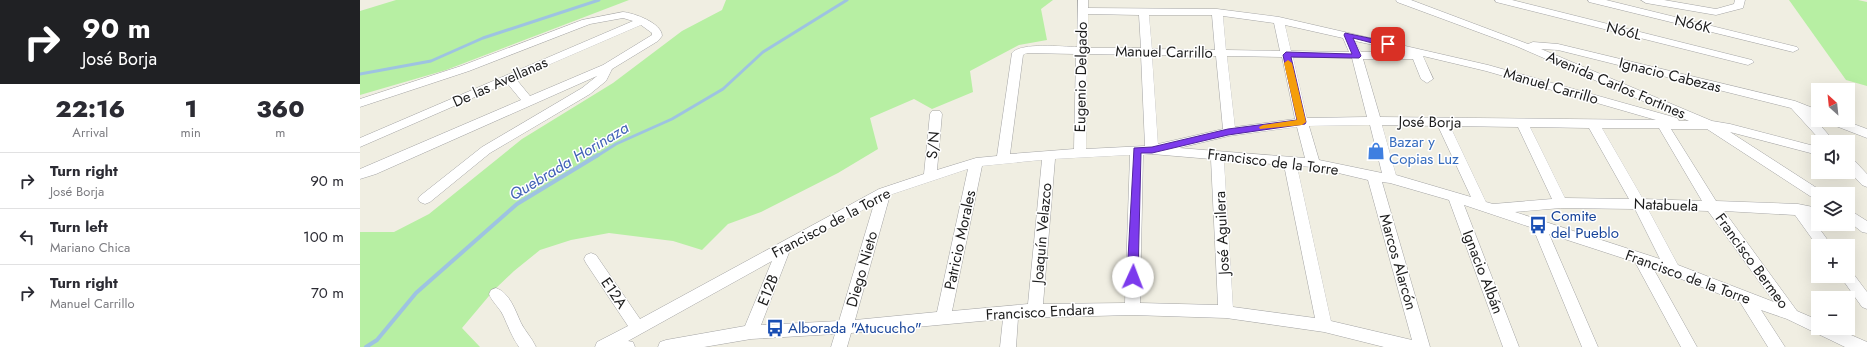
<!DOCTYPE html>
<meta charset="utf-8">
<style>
body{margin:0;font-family:Jost,sans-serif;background:#f7f7f7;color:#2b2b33;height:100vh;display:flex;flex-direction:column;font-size:15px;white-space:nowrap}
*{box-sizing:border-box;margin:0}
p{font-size:13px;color:#7c7c81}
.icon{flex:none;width:22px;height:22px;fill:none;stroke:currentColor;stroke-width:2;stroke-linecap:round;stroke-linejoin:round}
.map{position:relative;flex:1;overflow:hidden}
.panel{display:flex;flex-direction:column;background:#fff;width:360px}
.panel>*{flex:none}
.guide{background:#202124;color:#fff;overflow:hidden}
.needle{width:26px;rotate:333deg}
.tools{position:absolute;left:1451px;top:83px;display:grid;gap:8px}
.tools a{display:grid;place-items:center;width:44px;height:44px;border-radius:0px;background:#fff;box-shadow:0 4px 16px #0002;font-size:20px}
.pin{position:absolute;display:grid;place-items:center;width:34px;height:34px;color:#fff;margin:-17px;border-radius:8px;box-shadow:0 2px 6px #0006}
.me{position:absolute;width:44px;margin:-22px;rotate:2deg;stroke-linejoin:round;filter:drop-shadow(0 0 3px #0008)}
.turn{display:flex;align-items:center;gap:14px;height:84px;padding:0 16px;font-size:18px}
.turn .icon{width:52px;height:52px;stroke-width:2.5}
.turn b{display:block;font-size:28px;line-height:34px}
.eta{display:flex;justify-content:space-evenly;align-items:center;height:68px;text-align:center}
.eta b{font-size:24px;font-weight:800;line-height:28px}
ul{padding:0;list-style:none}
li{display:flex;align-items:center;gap:12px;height:56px;padding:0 16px;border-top:1px solid #e1e1e2}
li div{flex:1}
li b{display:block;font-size:15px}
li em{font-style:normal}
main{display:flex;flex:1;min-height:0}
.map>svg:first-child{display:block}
.grass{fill:#b7efa3}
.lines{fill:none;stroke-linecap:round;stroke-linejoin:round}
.stream-far1{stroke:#9ec3e1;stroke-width:3}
.stream{stroke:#9ec3e1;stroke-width:4}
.minor-casing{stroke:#a4a4a4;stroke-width:1}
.minor{fill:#fff;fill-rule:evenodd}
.route{fill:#7c3aed;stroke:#51269a}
.slow{fill:#f59e0b}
.labels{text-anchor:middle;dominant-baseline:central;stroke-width:3;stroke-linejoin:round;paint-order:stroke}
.street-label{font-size:15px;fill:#1d1d1d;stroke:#fff}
.shop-label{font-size:15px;fill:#366cbe;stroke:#fff;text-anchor:start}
.transit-label{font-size:15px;fill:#164399;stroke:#fff;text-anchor:start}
.water-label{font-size:16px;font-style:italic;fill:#4162b6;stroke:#fff}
</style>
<main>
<section class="panel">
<div class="guide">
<div class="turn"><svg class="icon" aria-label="right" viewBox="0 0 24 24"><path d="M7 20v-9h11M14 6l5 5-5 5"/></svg><div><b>90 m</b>José Borja</div></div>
</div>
<div class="eta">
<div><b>22:16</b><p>Arrival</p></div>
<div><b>1</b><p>min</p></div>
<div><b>360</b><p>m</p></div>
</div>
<ul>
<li><svg class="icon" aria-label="right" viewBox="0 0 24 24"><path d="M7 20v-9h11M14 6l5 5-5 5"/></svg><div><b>Turn right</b><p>José Borja</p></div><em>90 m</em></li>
<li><svg class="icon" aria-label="left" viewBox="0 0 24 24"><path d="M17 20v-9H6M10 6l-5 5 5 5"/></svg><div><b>Turn left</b><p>Mariano Chica</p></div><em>100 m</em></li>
<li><svg class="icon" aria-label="right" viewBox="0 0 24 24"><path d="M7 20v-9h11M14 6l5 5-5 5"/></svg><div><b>Turn right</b><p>Manuel Carrillo</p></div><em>70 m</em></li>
</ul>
</section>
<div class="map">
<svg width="1507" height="347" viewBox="0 0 1507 347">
<rect width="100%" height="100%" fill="#f0eee2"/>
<g class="grass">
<path d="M36 0H269L86 70 0 95V11Z"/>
<path d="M366 0H693L681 9 687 40 659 45 610 71 613 92 572 109 554 99 510 118 518 149 478 173 401 212 368 224 342 250 313 241 249 233 211 240 180 250 154 271 134 290 102 328 120 347H0V232H34L69 214 162 139 253 83 322 31 362 10Z"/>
<path d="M1429 0H1498L1507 2V86L1486 80Z"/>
</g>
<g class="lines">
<g class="stream-far1">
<path d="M0 74 71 61 123 38 239 0"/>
<path d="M237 156 256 144 312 119 363 89 403 52 487 0"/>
</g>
<path class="stream" d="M6 347 17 340 56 293 157 204 238 155"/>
<g class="minor-casing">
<g id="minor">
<path d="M718 0H728V8L857 9 919 17 1128 65 1317 118 1319 121H1329L1156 46 1037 2 1036 0H1051L1168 44 1173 42 1198 44 1435 101 1458 110V118L1452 116 1475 142H1462L1431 108 1198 50 1181 49 1352 121 1370 124 1458 147V155L1370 132 1463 192 1464 194H1458V200L1453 198 1347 129H1311L1356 201 1438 204 1458 208V218L1451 217 1472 246 1458 247 1435 215 1364 211 1437 311 1458 320V328H1475L1507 342V347H1485L1427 319 1401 310 1425 347H1408L1380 302 1293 268 1337 347H1321L1275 262 1189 234 1238 347H1222L1173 228 1104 205 1159 347H1143L1089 200 1030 183 1022 182 1070 347H1024L964 332 866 318 772 315 658 318 656 347H640L643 319 491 333 487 347H471L475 334 391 339 344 347H298L300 342 306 340 385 326 412 261 268 341 273 342 275 347H235L237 342 268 326 226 263 224 259 226 255 231 253 236 255 280 319 519 189 564 174 570 114 572 111H580L582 114 577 170 616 158 637 156 652 53C661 42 703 47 717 47ZM728 14 779 15 781 48H728ZM789 15H852L855 50 792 49ZM863 16 914 23 920 51 866 50ZM925 25 983 38 989 52 931 51ZM995 41 1046 52H1001ZM667 53 716 54 714 149 650 154 663 55ZM727 54 781 55 785 146 726 149ZM792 55 856 56 863 129 798 144ZM867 56 922 57 935 119 875 127ZM1063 56 1126 71 1296 120 1020 117 1003 59H1053L1061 79 1067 83 1073 79ZM933 57 992 58 1007 117 947 118ZM1010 125 1022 173 959 160 949 126ZM1022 125 1078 126 1111 197 1036 175ZM1090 126 1158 127 1192 199 1133 204 1126 202ZM937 127 945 158 819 148 869 136ZM1170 127 1229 128 1269 199 1205 198ZM1242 128H1299L1342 201 1283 199ZM792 154 851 159 858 305 780 303 783 155ZM770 155 765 303 683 304 695 159ZM682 160 668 304 592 311 622 166ZM864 160 924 165 955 318 873 307ZM937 166 953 167 1008 180 1052 340 971 321ZM608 169 577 312 495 320 530 195ZM514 204 479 321 401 325 430 250ZM1201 208 1275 209 1300 259 1155 212ZM1288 209 1348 211 1414 302 1318 265Z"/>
<path d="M1135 0H1152L1392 60 1394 62 1388 65 1136 2Z"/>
<path d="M1228 0H1246L1437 47 1439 49 1433 52 1229 2Z"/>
<path d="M1281 0H1304L1356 9 1374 4 1375 0H1385L1383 8 1356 15 1286 3Z"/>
<path d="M263 12C274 13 302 23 302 36L298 41 252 69 246 81 230 94 130 153 70 202 65 204 60 202 58 199 60 196 122 147 222 88 237 76 16 174 0 179V169L161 100 147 83 0 147V138L273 21 263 18 230 24 109 71 0 107V99L101 66 222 20ZM281 25 292 33V35L243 65 170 96 156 79Z"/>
<path d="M1466 120H1483L1507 129V138L1468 123Z"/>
<path d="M1488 158 1493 159 1507 174V187L1502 185 1488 170Z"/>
<path d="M1488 209 1507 221V233L1502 232 1488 221Z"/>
<path d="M1488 271 1492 272 1507 292V309L1502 307 1480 276H1488Z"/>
<path d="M136 288C150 293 155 310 161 323 165 331 172 338 176 347H159C152 337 148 326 143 315 140 308 132 302 129 294L131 290Z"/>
</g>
</g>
<use href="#minor" class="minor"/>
</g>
<path class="route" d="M985 33 1028 42 1032 44 1028 47 993 38 1001 56 999 58 931 57 946 122 945 124 868 135 792 153H781L778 277 776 280H769L767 277 774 148 792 147 868 129 937 120 923 55 926 52 992 54 984 35Z"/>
<path class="slow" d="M928 60 932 63 946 122 942 125 900 129 899 127 903 125 937 120 924 63Z"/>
<defs>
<g id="shop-bare" transform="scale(1.38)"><path d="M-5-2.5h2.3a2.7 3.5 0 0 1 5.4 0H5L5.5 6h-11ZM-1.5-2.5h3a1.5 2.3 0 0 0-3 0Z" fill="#3f7fe0" stroke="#fff" stroke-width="2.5" paint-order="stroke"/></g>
<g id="bus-bare" transform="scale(1.38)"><path d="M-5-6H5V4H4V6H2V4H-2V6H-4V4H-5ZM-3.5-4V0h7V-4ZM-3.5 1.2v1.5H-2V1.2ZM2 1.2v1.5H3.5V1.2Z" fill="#1a4fb4" stroke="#fff" stroke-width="2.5" paint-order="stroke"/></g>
</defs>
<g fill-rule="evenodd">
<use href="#shop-bare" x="1016" y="151"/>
<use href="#bus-bare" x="1178" y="225"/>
<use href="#bus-bare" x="415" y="328"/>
</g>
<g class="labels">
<g class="street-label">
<text transform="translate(1333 24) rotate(13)">N66K</text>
<text transform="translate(1264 31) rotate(14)">N66L</text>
<text transform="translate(804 52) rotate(1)">Manuel Carrillo</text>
<text transform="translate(1310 75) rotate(14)">Ignacio Cabezas</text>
<text transform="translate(721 77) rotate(-89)">Eugenio Delgado</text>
<text transform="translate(140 82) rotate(-24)">De las Avellanas</text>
<text transform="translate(1256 85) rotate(23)">Avenida Carlos Fortines</text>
<text transform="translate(1191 86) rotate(16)">Manuel Carrillo</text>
<text transform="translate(1070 122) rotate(1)">José Borja</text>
<text transform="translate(573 145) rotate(-85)">S/N</text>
<text transform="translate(913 162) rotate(7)">Francisco de la Torre</text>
<text transform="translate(1306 205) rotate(2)">Natabuela</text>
<text transform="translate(471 223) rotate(-28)">Francisco de la Torre</text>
<text transform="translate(682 233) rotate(-85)">Joaquín Velazco</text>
<text transform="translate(862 233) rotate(-93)">José Aguilera</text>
<text transform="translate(600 240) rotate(-78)">Patricio Morales</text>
<text transform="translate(1392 261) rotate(54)">Francisco Bermeo</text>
<text transform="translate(1038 262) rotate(74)">Marcos Alarcón</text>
<text transform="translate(502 269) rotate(-74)">Diego Nieto</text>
<text transform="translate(1123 272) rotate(69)">Ignacio Albán</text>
<text transform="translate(1328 277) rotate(20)">Francisco de la Torre</text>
<text transform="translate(408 290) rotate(-68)">E12B</text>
<text transform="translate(254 293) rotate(56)">E12A</text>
<text transform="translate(680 312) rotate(-3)">Francisco Endara</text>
</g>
<g class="shop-label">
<text x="1029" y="142">Bazar y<tspan x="1029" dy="17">Copias Luz</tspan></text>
</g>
<g class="transit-label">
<text x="1191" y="216">Comite<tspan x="1191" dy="17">del Pueblo</tspan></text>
<text x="428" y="328">Alborada "Atucucho"</text>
</g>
<g class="water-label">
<text transform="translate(209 161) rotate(-31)">Quebrada Horinaza</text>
</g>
</g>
</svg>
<div class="tools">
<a><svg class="needle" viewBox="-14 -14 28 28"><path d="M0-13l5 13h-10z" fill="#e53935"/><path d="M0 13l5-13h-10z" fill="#7c7c81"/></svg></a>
<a><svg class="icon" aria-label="sound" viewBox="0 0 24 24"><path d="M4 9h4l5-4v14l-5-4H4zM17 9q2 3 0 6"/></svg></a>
<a><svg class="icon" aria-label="layers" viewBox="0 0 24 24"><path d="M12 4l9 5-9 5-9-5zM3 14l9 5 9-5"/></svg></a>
<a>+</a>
<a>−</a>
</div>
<div class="pin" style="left:1028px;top:44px;background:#d93025"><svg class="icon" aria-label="arrive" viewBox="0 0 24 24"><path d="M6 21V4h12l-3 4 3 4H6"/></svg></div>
<svg class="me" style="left:773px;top:277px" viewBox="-20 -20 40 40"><circle r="19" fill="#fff"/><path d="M0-13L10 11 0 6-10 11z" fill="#7c3aed"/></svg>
</div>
</main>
